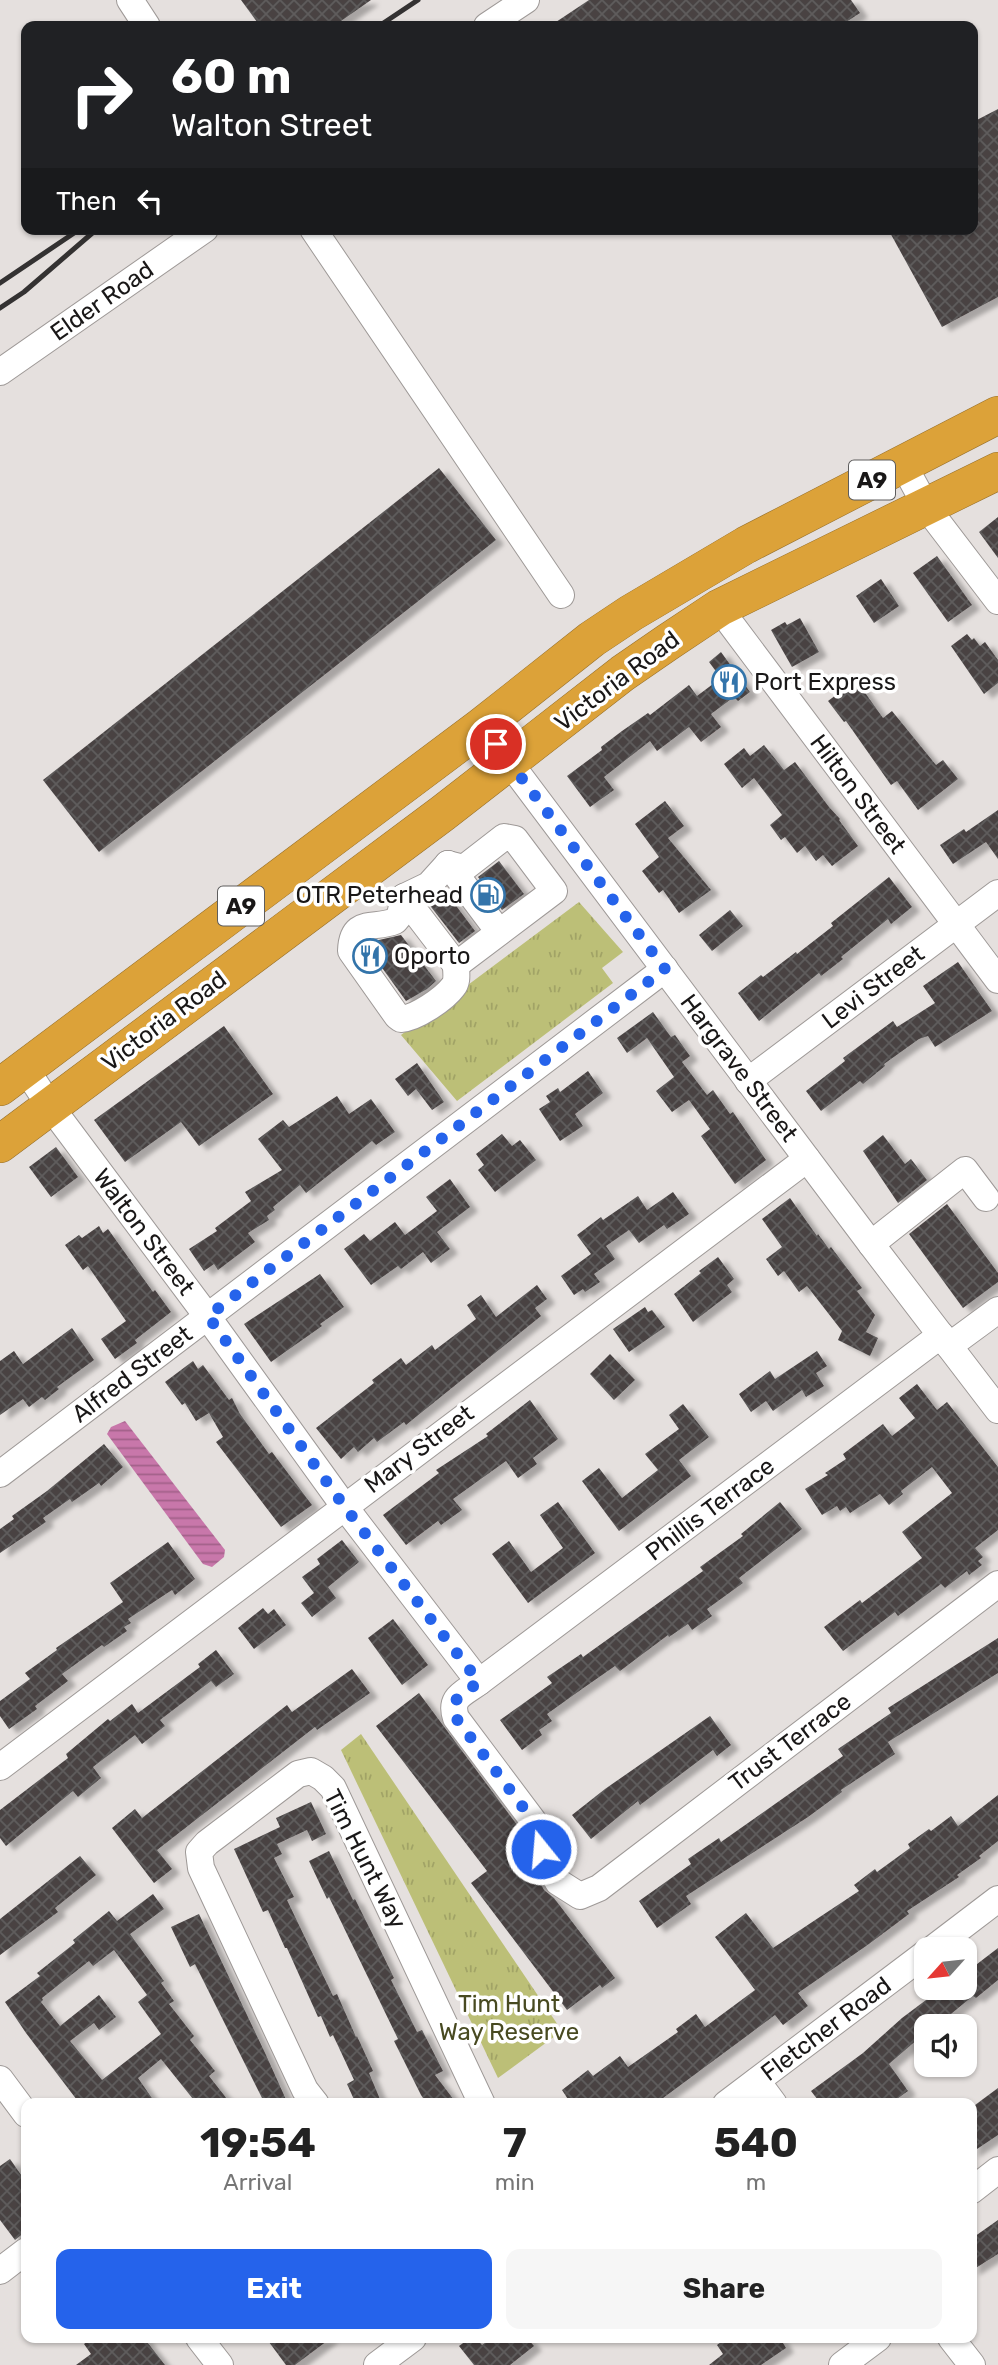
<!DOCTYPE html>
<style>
body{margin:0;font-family:Rubik,sans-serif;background:#f6f6f6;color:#222;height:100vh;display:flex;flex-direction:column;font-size:26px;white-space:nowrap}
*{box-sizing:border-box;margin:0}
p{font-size:23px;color:#767676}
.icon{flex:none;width:38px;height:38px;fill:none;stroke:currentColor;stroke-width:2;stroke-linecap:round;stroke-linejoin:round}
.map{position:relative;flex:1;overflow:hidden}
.panel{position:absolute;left:21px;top:2098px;width:956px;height:245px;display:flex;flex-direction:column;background:#fff;border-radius:14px;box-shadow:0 2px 5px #0004}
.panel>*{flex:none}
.banner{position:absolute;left:21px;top:21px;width:957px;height:214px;border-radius:14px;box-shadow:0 2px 5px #0004;background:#202124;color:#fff;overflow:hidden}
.needle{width:46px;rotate:243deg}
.controls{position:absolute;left:914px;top:1937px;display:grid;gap:14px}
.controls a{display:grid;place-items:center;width:63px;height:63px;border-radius:14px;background:#fff;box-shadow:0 2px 5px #0004;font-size:35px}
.pin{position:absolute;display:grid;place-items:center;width:60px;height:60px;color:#fff;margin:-30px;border:4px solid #fff;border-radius:50%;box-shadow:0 2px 7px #0007}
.me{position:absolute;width:77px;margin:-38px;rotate:343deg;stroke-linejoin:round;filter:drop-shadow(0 0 5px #0008)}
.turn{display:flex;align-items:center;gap:24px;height:147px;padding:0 35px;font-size:32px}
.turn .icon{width:91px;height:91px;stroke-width:2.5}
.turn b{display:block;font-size:49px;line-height:60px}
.then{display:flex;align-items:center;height:66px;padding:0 35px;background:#0003;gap:14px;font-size:26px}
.eta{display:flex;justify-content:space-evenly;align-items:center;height:119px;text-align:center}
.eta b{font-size:42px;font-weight:700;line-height:49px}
.button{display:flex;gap:14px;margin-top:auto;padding:14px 35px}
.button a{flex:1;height:80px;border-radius:14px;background:#2563eb;color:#fff;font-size:28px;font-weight:700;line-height:80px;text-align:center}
.button a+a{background:#f6f6f6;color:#222}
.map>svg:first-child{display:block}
.park{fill:url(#park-tufts)}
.water{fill:url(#water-rules)}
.building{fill:url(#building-cross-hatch);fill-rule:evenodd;filter:url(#shadow)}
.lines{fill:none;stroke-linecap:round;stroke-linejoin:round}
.minor-casing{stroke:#9e9997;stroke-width:28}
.highway-casing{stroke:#98712d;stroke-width:38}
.minor{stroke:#fff;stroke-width:26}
.highway{stroke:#dca239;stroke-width:37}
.rail{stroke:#343232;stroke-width:5}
.route{stroke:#2563eb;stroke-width:12;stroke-dasharray:0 21.6}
.labels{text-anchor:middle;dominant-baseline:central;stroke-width:7;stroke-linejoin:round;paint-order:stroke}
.shield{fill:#fff;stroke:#5e5d5d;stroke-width:2}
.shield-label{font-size:23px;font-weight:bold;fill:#191717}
.street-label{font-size:24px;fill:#191717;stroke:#fff}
.poi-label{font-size:24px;fill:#191717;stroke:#fff;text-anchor:start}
.park-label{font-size:24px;fill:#484a21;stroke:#fff}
</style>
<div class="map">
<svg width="998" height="2365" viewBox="0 0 998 2365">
<defs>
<pattern id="park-tufts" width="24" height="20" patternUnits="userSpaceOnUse" patternTransform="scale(1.75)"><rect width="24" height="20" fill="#bcbf77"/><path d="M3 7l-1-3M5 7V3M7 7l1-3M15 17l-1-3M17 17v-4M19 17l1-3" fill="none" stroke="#a1a366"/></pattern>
<pattern id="water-rules" width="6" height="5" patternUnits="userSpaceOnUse" patternTransform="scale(1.75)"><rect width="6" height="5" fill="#c877aa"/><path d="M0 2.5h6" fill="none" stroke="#a26189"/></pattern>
<pattern id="building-cross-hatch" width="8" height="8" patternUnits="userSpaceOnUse" patternTransform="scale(1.75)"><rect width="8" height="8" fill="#484343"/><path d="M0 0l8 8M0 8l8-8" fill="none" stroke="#5f5b5b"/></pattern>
<filter id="shadow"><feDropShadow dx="8" dy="4.5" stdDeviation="2" flood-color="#0004"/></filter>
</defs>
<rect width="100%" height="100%" fill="#e5e0de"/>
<g class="park">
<path d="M579 902 623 952 602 968 613 983 457 1101 401 1035Z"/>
<path d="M361 1734 562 2031 498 2078 341 1750Z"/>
</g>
<path class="water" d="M125 1421 225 1550 224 1557 212 1567 203 1564 107 1434 111 1427Z"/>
<g class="building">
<path d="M241 0H371L334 26H260Z"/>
<path d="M589 0H851L860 13 840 26H550Z"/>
<path d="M998 109V297L942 327 888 229H973V122Z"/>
<path d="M439 468 496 540 99 852 43 780Z"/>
<path d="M998 517V558L979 532Z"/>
<path d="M937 556 972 605 948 622 913 573Z"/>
<path d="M881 579 899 606 874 623 856 596Z"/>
<path d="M800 618 819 652 792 667 771 630 785 622 787 625Z"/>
<path d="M967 634 972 640 974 638 980 646 985 642 998 660V683L984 694 951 646Z"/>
<path d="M721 652 750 692 738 701 734 697 711 714 721 727 701 742 689 727 657 751 650 741 604 777 614 790 590 807 567 776 602 750 601 747 622 731 648 713 650 715 689 685 697 696 721 678 709 662Z"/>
<path d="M856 680 883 718 892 711 936 765 943 760 958 779 918 810 897 781 891 785 846 721 844 722 828 701Z"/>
<path d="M764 745 784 770 795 762 829 807 840 819 839 820 858 846 832 866 823 855 816 861 805 846 797 853 785 837 781 840 770 825 782 815 754 778 742 788 724 764 744 748 750 756Z"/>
<path d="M665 801 684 826 668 838 711 890 679 913 663 890 659 893 642 871 659 857 635 824Z"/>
<path d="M998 810V859L986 842 953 864 940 845 964 829 966 832Z"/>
<path d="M499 861 524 894 502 910 478 877Z"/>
<path d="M889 877 912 907 891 924 888 919 841 957 843 959 821 976 819 973 759 1021 738 993 761 975 763 977 796 952 797 954 833 926 831 923Z"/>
<path d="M445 891 475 931 459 943 428 903Z"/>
<path d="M730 910 743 926 712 951 699 935Z"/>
<path d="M401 935 436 981 427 989 406 1001 367 947 370 942Z"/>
<path d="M958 962 992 1011 935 1047 928 1036 919 1039 884 1064 885 1066 863 1084 860 1081 821 1111 806 1091 845 1061 843 1058 893 1021 897 1027 935 1003 923 986Z"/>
<path d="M653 1012 671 1037 675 1035 690 1056 682 1062 707 1095 713 1090 730 1114 733 1112 766 1160 735 1184 701 1136 710 1129 689 1100 672 1112 656 1091 674 1077 647 1038 627 1053 617 1038Z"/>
<path d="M224 1026 273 1094 199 1146 181 1122 125 1162 94 1120Z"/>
<path d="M417 1063 444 1102 432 1110 416 1089 408 1096 395 1079Z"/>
<path d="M588 1071 603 1093 575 1114 583 1126 560 1141 539 1109 550 1102 546 1096 558 1088 560 1092Z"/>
<path d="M337 1096 349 1114 371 1099 395 1132 376 1145 372 1141 306 1193 300 1185 273 1207 275 1210 267 1216 269 1220 248 1233 255 1242 218 1270 214 1264 204 1271 189 1249 217 1231 215 1228 251 1201 245 1192 282 1170 258 1139 283 1120 289 1127Z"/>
<path d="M502 1134 512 1146 520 1140 536 1160 495 1192 478 1170 484 1165 476 1154Z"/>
<path d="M883 1135 905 1164 911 1159 927 1180 898 1203 863 1151Z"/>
<path d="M56 1147 78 1177 51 1197 29 1167Z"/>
<path d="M450 1179 470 1207 437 1232 450 1249 431 1263 423 1252 401 1269 398 1266 371 1285 344 1249 364 1234 370 1241 395 1222 405 1235 437 1211 426 1197Z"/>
<path d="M673 1192 689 1214 667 1229 664 1225 639 1243 629 1230 606 1246 615 1259 594 1274 600 1282 585 1292 583 1289 574 1295 561 1276 591 1254 577 1235 601 1217 603 1220 638 1196 647 1210Z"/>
<path d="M790 1198 817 1236 818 1234 829 1249 831 1247 862 1288 857 1291 875 1315 866 1332 878 1338 870 1356 838 1340 842 1331 807 1286 799 1292 784 1271 778 1276 766 1259 782 1247 762 1219Z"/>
<path d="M947 1204 998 1273V1282L963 1308 909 1234Z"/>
<path d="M99 1226 103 1233 108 1229 153 1292 155 1290 171 1312 135 1340 137 1343 115 1359 101 1339 126 1321 88 1266 83 1270 65 1245 79 1235 82 1238Z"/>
<path d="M718 1257 734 1279 727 1285 732 1292 693 1322 674 1294 701 1273 699 1271Z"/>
<path d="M320 1274 344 1307 320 1324 322 1326 271 1362 244 1324Z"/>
<path d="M537 1285 547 1299 535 1308 541 1316 406 1425 404 1422 377 1442 374 1438 358 1452 354 1447 341 1459 316 1428 374 1383 372 1380 401 1358 406 1365 432 1345 435 1350 476 1319 467 1305 481 1295 496 1317Z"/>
<path d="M645 1307 648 1312 652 1310 665 1327 629 1352 613 1329Z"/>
<path d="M72 1328 94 1360 57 1387 59 1389 45 1400 42 1397 29 1407 23 1399 0 1415V1361L14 1351 23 1364Z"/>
<path d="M817 1351 827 1366 816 1373 824 1386 806 1397 802 1390 773 1411 766 1401 751 1412 739 1394 770 1371 775 1379Z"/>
<path d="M610 1354 635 1380 614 1400 590 1374Z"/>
<path d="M193 1361 198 1369 203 1365 229 1400 232 1398 240 1414 269 1454 272 1452 312 1505 281 1527 216 1442 223 1437 209 1413 196 1421 185 1403 182 1405 165 1382Z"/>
<path d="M917 1384 937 1410 947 1402 998 1467V1530L975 1548 983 1557 978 1561 982 1565 969 1575 967 1571 945 1588 941 1584 898 1616 895 1612 843 1651 824 1627 860 1600 862 1603 922 1558 902 1532 952 1493 932 1467 901 1491 903 1494 889 1505 880 1494 850 1513 846 1507 840 1511 837 1506 822 1515 805 1489 828 1475 825 1473 846 1459 843 1454 883 1424 892 1436 915 1418 899 1398Z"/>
<path d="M530 1400 558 1439 533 1458 537 1464 518 1478 506 1461 453 1499 462 1510 441 1525 438 1521 406 1545 383 1515 439 1473 436 1470 488 1436 486 1434Z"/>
<path d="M683 1404 709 1437 679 1460 691 1476 619 1531 582 1481 599 1468 622 1498 658 1470 645 1454 679 1429 669 1415Z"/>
<path d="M104 1444 123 1467 101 1486 99 1483 72 1502 70 1499 43 1518 46 1522 0 1553V1529L14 1519 12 1516 47 1491Z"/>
<path d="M558 1502 595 1553 528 1603 492 1554 509 1541 531 1572 563 1548 540 1515Z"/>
<path d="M780 1502 802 1529 739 1578 743 1583 707 1609 712 1616 692 1630 688 1624 669 1637 668 1635 620 1671 615 1666 582 1689 547 1714 552 1721 539 1730 542 1735 522 1750 500 1720 552 1683 547 1677 581 1654 583 1657 703 1571 700 1567 743 1536 741 1534Z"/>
<path d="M342 1540 359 1562 328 1587 336 1598 312 1617 301 1603 314 1593 302 1577 320 1564 317 1559Z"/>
<path d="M168 1542 195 1579 175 1595 172 1590 128 1619 131 1623 124 1627 127 1631 104 1647 102 1645 62 1674 68 1681 35 1706 37 1709 9 1729 0 1716V1701L30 1679 25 1673 57 1650 56 1648 123 1602 110 1583Z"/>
<path d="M263 1608 268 1614 274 1609 286 1625 254 1649 238 1628Z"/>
<path d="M393 1619 428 1665 402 1685 368 1638Z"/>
<path d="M998 1638V1673L888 1742 895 1754 841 1790 842 1792 808 1817 686 1896 691 1904 657 1928 639 1901 691 1864 688 1859 719 1838 721 1842 843 1756 838 1749 891 1713 888 1708Z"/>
<path d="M216 1650 234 1674 216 1687 211 1681 160 1720 165 1726 142 1744 135 1735 93 1767 101 1778 78 1797 73 1791 6 1846 0 1838V1810L68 1758 66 1754 108 1719 110 1721 132 1704 138 1713 200 1667 198 1664Z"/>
<path d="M352 1669 370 1693 317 1730 315 1727 157 1850 172 1869 154 1883 112 1828 135 1809 142 1818 287 1705 292 1712Z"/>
<path d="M419 1693 523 1833 511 1842 537 1876 544 1890 554 1898 615 1978 602 1988 600 1985 567 2010 471 1883 487 1871 376 1726Z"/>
<path d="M710 1716 731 1745 717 1756 713 1750 640 1805 638 1801 591 1839 572 1815 605 1789Z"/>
<path d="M998 1795V1841L979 1856 981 1858 957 1875 959 1877 907 1911 909 1914 869 1944 798 1993 808 2006 783 2025 775 2015 655 2104H571L562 2090 588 2070 593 2076 620 2056 628 2067 678 2032 676 2029 696 2014 705 2027 755 1990 715 1937 746 1913 773 1948 859 1891 854 1885 875 1869 877 1872 910 1848 908 1844 929 1829 931 1831 951 1816 958 1826Z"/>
<path d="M311 1802 326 1834 312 1841 307 1830 277 1844 282 1854 274 1858 294 1897 287 1900 333 1996 337 1994 356 2037 357 2036 373 2071 369 2073 382 2104H356L347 2084 354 2080 333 2035 330 2037 321 2016 318 2017 287 1948H285L268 1910 263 1912 234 1849 280 1827 276 1818Z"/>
<path d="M329 1851 353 1900 355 1899 376 1941 394 1978 391 1980 417 2032 422 2030 443 2071 435 2075 457 2104H427L421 2095 394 2041 398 2039 329 1897 327 1899 309 1861Z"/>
<path d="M80 1856 96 1875 55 1908 58 1912 0 1955V1919Z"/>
<path d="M153 1894 164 1909 130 1934 164 1981 161 1983 174 2001 169 2004 194 2036 190 2040 215 2071 209 2076 231 2104H197L161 2059 138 2078 156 2104H80L26 2033 5 2002 40 1976 37 1973 75 1943 73 1940 109 1911 117 1921ZM114 1950 147 1995 138 2002 161 2034 102 2080 70 2041 94 2023 99 2030 116 2017 99 1995 60 2026 41 2002 43 2000 42 1998 89 1961 93 1966Z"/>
<path d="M199 1914 266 2055 288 2104H265L195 1964 190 1967 171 1927Z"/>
<path d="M998 1948V1980L976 1998 973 1996 946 2018 945 2017 933 2026H926V2032L889 2064 908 2091 890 2104H821L811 2091 863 2053 902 2018 942 1988H964V1974Z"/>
<path d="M998 2088V2135L971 2153V2108Z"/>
<path d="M10 2159 26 2182V2231L15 2240 0 2220V2166Z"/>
<path d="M998 2220V2254L971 2271V2239Z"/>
<path d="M92 2338H144L165 2365H76L91 2354 84 2344Z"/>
<path d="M266 2338H331L295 2365H286Z"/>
<path d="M470 2338H476L482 2345 492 2338H527L534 2346 510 2365H474L459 2346Z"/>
<path d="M726 2338H780L786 2348 761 2365H709L723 2354 717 2345Z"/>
</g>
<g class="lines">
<g class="minor-casing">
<g id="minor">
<path d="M130 0 147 26"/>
<path d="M487 26 526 0"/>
<path d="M313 229 561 595"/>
<path d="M0 372 205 229"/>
<path d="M903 464 927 508 998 601"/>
<path d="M719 608 998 980"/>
<path d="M482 726 871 1244 998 1410"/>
<path d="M448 864 499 932"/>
<path d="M404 897 456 965 554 891 515 839 504 837 464 868 448 864"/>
<path d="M404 897 400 915 395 921C374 930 352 917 351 951L397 1016 401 1019C416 1018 444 999 453 987 458 981 456 973 456 965"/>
<path d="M404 897 429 885 448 864"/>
<path d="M25 1068 50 1106 207 1316 344 1506 479 1682C463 1694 449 1697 456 1718L543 1834 541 1849 558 1882 580 1896 599 1888 998 1584"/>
<path d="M748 1081 998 893"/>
<path d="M871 1244 965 1170 986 1198"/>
<path d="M949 1346 998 1310"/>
<path d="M0 1474 665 969"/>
<path d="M479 1682 941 1335"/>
<path d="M0 1767 807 1159"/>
<path d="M931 1950 998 1899"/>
<path d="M0 2079 26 2114"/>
<path d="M757 2081 774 2104"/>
<path d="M316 2104 305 2090 201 1868 199 1852 207 1843 298 1774 311 1771 323 1778 333 1788 482 2104"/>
<path d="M726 2104 926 1953"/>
<path d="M971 2191 998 2170"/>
<path d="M0 2271 26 2251"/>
<path d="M199 2338 220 2365"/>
<path d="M951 2338 972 2365"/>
<path d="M377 2365 413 2338"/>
<path d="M842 2365 878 2338"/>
</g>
</g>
<g class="highway-casing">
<g id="highway">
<path d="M0 1087 482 726 592 639 631 613 746 545 998 415"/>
<path d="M0 1144 443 813 623 673 668 642 719 608 998 471"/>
</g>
</g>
<use href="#minor" class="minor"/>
<use href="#highway" class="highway"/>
<g class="rail">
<path d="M379 26 418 0"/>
<path d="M0 283 80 229"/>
<path d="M0 308 24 292 97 229"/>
</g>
</g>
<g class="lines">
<path class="route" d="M496 744 665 969 208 1316 344 1506 479 1682C463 1694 449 1697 456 1718L543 1834 541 1849"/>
</g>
<defs>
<g id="restaurant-ring" transform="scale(1.75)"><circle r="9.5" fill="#fff" stroke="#3374aa" stroke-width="1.5"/><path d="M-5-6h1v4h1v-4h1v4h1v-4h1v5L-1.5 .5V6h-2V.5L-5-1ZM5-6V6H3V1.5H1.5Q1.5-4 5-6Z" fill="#3374aa"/></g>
<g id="fuel-ring" transform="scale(1.75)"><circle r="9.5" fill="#fff" stroke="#3374aa" stroke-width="1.5"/><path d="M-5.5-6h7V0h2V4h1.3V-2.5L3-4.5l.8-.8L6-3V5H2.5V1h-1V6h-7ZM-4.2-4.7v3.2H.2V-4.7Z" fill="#3374aa"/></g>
</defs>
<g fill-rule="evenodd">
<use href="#restaurant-ring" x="729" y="682"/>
<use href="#fuel-ring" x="488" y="895"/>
<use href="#restaurant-ring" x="370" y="956"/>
</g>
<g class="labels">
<g class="shield">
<rect x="849" y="460.5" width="46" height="39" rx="5"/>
<rect x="218" y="886.5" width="46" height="39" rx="5"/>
</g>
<g class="shield-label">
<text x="872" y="480">A9</text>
<text x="241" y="906">A9</text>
</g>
<g class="street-label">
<text transform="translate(102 301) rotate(-35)">Elder Road</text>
<text transform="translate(617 681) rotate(-37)">Victoria Road</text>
<text transform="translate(858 794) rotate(53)">Hilton Street</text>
<text transform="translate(873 987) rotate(-37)">Levi Street</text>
<text transform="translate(164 1021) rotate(-37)">Victoria Road</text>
<text transform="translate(739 1068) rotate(53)">Hargrave Street</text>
<text transform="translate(144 1232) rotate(53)">Walton Street</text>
<text transform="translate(132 1374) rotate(-37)">Alfred Street</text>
<text transform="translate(419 1449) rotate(-37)">Mary Street</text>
<text transform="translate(710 1509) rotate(-37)">Phillis Terrace</text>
<text transform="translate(790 1742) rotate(-37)">Trust Terrace</text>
<text transform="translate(365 1859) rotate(63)">Tim Hunt Way</text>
<text transform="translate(826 2029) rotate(-37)">Fletcher Road</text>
</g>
<g class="poi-label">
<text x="754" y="682">Port Express</text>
<text x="463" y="895" text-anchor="end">OTR Peterhead</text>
<text x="394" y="956">Oporto</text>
</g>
<g class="park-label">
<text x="509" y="2004">Tim Hunt<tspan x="509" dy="28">Way Reserve</tspan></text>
</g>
</g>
</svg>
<div class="controls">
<a><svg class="needle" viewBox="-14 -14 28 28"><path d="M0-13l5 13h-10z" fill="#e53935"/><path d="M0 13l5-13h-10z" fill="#767676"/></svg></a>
<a><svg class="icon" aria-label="sound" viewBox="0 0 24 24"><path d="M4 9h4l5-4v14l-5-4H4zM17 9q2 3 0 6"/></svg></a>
</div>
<div class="pin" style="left:496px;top:744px;background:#d93025"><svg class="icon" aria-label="arrive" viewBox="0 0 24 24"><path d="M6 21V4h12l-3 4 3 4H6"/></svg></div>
<svg class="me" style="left:541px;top:1849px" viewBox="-20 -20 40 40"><circle r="17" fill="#2563eb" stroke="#fff" stroke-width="3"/><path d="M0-11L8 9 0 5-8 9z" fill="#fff"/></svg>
<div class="banner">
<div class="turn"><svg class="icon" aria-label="right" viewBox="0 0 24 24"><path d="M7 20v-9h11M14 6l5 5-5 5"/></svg><div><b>60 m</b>Walton Street</div></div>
<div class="then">Then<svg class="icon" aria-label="left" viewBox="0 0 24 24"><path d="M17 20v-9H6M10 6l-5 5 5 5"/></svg></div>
</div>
<section class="panel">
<div class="eta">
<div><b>19:54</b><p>Arrival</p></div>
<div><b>7</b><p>min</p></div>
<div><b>540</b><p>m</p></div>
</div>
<div class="button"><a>Exit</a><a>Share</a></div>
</section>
</div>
